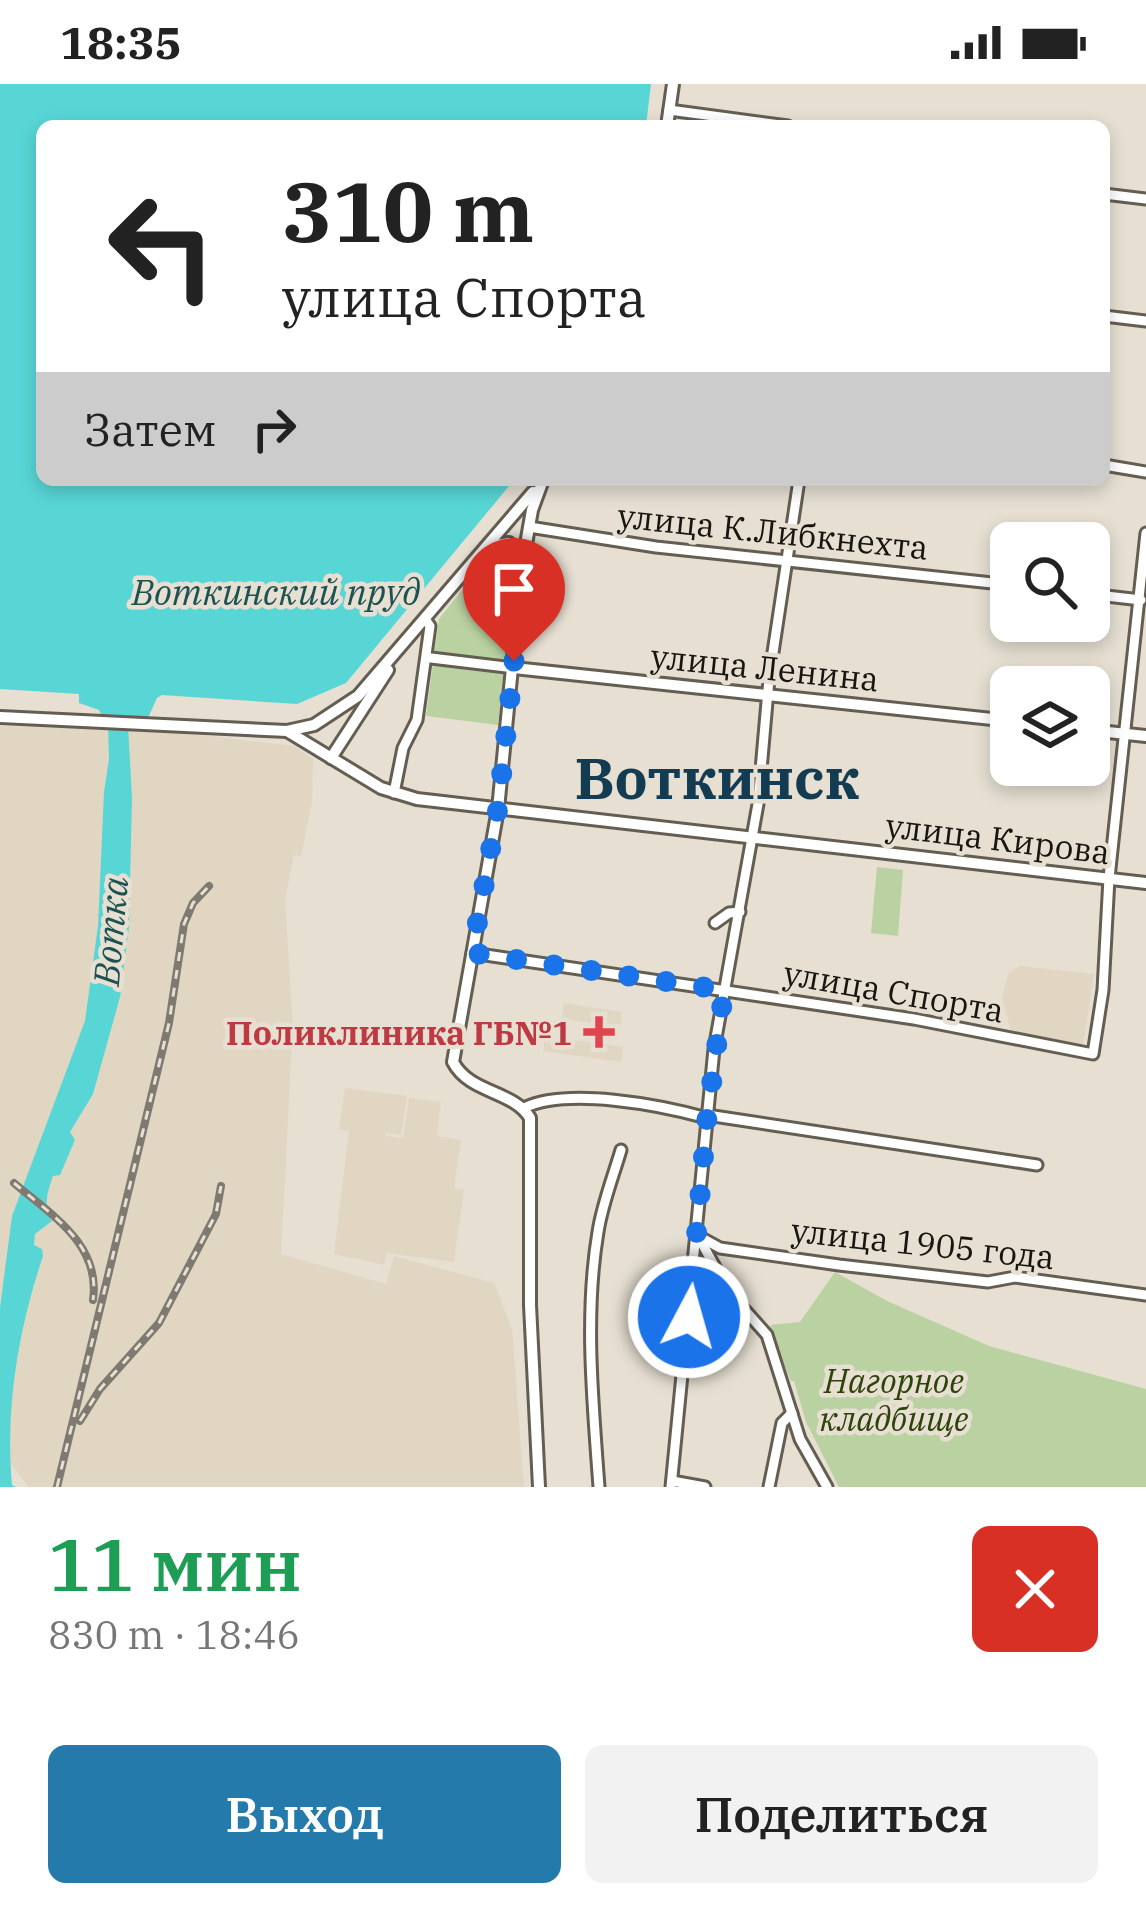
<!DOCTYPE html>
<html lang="ru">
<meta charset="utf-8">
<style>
body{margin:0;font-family:"IBM Plex Serif",serif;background:#f2f2f2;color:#222;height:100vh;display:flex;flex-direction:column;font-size:45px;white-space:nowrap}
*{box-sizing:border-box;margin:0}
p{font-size:39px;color:#767676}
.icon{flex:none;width:66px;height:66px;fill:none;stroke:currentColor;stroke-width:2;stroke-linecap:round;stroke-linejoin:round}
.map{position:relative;height:1403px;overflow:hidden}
.side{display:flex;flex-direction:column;background:#fff;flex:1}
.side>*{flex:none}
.banner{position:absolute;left:36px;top:36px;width:1074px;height:366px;border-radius:18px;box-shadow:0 6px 18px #0003;background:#fff;color:#222;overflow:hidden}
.buttons{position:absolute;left:990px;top:438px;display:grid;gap:24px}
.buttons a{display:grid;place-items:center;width:120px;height:120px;border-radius:18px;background:#fff;box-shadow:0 6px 18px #0003;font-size:60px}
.pin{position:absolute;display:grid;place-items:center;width:102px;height:102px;color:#fff;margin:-123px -51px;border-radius:50% 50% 50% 0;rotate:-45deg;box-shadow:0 0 12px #0007}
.pin .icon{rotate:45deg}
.me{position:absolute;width:132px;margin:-66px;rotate:6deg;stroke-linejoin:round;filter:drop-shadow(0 0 9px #0008)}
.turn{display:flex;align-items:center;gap:42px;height:252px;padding:0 48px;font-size:54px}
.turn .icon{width:156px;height:156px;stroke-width:2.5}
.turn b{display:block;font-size:84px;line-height:102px}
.then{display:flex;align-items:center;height:114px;padding:0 48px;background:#0003;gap:24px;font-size:45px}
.round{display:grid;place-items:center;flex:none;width:126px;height:126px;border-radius:18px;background:#f2f2f2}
.overview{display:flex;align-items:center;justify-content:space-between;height:204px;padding:0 48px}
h1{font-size:72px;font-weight:600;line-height:90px;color:#1e9e55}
.button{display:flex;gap:24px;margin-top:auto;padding:24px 48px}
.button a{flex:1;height:138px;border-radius:18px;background:#247aaa;color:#fff;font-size:48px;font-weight:600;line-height:138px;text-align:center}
.button a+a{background:#f2f2f2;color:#222}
.status{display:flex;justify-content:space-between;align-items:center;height:84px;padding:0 60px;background:#fff;direction:ltr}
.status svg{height:33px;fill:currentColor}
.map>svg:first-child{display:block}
.built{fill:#e1d6c2}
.green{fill:#bad1a1}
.water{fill:#58d6d6}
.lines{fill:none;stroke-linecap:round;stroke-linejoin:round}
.minor-casing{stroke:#645e52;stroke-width:15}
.major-casing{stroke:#645e52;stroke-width:16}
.minor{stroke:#fff;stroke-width:9}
.major{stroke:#fff;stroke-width:10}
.rail-casing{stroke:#7f7a71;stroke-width:8}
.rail{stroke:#e6dfd2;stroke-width:3;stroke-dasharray:9;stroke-linecap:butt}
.route{stroke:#1a73e8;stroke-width:21;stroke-dasharray:0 37.8}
.health-dot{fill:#e0444e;stroke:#e6dfd2;stroke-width:4.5}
.labels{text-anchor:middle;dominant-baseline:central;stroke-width:9;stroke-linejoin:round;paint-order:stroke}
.street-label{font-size:33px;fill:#171510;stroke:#e6dfd2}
.health-label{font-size:33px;font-weight:bold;fill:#be3a42;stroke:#e6dfd2;text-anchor:end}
.park-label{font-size:33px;font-style:italic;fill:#2d4309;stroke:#e6dfd2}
.water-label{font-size:36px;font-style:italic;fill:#1c5252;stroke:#e6dfd2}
.town-label{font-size:57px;font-weight:bold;fill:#133b52;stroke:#e6dfd2}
</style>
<div class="status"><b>18:35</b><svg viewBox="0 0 49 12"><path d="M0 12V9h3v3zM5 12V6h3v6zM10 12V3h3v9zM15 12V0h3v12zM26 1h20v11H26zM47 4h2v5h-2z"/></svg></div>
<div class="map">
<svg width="1146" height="1403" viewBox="0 0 1146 1403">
<rect width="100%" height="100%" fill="#e6dfd2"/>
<g class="built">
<path d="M98 639 294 662 313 675 312 718 301 772 294 771 285 817 293 940 281 1170 386 1200 394 1172 494 1199 512 1245 524 1403H29L12 1381 0 1380V642L89 645Z"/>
<path d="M1020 882 1094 890 1083 962 1011 947 1002 915 1008 890Z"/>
<path d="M564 919 622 928 620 943 602 941 600 959 623 963 621 978 543 967 545 952 595 959 598 940 562 935Z"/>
<path d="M345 1004 407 1012 401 1051 386 1049V1052L403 1054 409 1014 441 1018 437 1052 461 1056 454 1104 464 1106 454 1178 387 1169 384 1181 334 1170 349 1047 339 1045Z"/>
</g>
<g class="green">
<path d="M511 463 518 476 498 641 426 632 439 535 494 466Z"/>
<path d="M877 783 903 786 898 852 871 849Z"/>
<path d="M835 1188 887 1217 989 1262 1146 1305V1403H839L806 1338 794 1297H791L769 1246 771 1241 800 1238Z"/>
</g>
<g class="water">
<path d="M0 0H651L646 42H42V396H514L346 599 297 620 162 611 157 614 148 634 102 632 99 626 79 619V610L0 605Z"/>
<path d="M108 639 128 641 132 714 129 843 120 913 93 1010 70 1048 75 1056 60 1091 53 1092C47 1109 43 1122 52 1137L35 1150 34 1161 42 1165 43 1172C18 1246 5 1325 12 1401L16 1403H0V1224L12 1132 85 937 98 842 104 708 109 675Z"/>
</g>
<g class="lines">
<g class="minor-casing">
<g id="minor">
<path d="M669 26 788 42"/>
<path d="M1104 110 1146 115"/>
<path d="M1104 232 1146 237"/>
<path d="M1104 381 1146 388"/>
<path d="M529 443 656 463 1011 501"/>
<path d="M1089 510 1141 516"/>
<path d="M431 574 514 584"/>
<path d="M394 709 403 664 417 636 430 542 425 535"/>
<path d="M715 839 729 829 740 828"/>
<path d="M472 869 914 935 1093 970 1103 906 1109 794 1146 449"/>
<path d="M524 1024C567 1003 660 1021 707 1034"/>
<path d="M707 1031 1037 1081"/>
<path d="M698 1152 720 1164 839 1181 988 1198 1015 1193 1146 1211"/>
<path d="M698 1152 728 1207 767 1251 800 1355 827 1403"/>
<path d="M672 1397 705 1403"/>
<path d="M599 1403C593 1320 584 1231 598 1148 602 1121 613 1093 621 1066"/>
<path d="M671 1403 714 965 758 720 769 595 799 396"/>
<path d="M769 1403 782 1339 792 1329"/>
</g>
</g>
<g class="major-casing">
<g id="major">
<path d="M667 42 673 0"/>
<path d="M491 462 509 459 518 467 521 477"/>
<path d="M514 584 1011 637"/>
<path d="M0 633 287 647 314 641 358 612 533 408"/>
<path d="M1089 646 1146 652"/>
<path d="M287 647 381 704 417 715 1146 799"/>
<path d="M331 674 388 586"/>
<path d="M539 1403 530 1221V1034C513 1006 470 1010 453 978L498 725 522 483 532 426 543 396"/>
</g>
</g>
<use href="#minor" class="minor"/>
<use href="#major" class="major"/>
<g class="rail-casing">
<g id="rail">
<path d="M14 1099C51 1131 101 1160 93 1216"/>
<path d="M80 1337 100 1305 159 1239 216 1130 221 1102"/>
<path d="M57 1403 169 939 184 840 193 819 209 802"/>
</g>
</g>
<use href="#rail" class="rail"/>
</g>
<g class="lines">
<path class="route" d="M514 577 498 724 472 869 724 906 707 1034 689 1233"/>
</g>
<path class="health-dot" d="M593 930h12v12h12v12h-12v12h-12v-12h-12v-12h12z"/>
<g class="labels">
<g class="street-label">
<text transform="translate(773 447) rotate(6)">улица К.Либкнехта</text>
<text transform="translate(765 583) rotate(6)">улица Ленина</text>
<text transform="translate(998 754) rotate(7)">улица Кирова</text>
<text transform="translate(894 907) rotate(10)">улица Спорта</text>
<text transform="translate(923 1159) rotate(6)">улица 1905 года</text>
</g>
<g class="health-label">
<text x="572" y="948">Поликлиника ГБ№1</text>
</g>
<g class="park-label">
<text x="894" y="1296">Нагорное<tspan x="894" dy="38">кладбище</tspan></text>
</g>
<g class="water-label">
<text x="276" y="507">Воткинский пруд</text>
<text transform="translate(110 847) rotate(-85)">Вотка</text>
</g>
<g class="town-label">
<text x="717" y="694">Воткинск</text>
</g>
</g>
</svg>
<div class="buttons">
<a><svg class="icon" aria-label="search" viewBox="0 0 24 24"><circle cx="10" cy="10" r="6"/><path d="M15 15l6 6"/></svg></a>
<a><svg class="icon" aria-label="layers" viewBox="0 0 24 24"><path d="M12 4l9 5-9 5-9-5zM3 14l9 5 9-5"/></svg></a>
</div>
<div class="pin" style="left:514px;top:577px;background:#d93025"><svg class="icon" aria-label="arrive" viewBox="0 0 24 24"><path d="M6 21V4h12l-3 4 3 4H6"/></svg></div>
<svg class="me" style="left:689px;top:1233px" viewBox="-20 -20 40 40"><circle r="17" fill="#1a73e8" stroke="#fff" stroke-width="3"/><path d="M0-11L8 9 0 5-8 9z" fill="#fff"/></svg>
<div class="banner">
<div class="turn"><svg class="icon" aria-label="left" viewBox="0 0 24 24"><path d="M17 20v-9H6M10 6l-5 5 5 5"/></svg><div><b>310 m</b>улица Спорта</div></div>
<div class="then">Затем<svg class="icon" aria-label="right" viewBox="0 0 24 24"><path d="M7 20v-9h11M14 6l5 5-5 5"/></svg></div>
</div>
</div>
<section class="side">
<div class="overview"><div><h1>11 мин</h1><p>830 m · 18:46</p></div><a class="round" style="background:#d93025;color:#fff"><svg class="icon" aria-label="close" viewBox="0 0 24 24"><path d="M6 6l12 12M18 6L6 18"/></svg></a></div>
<div class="button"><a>Выход</a><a>Поделиться</a></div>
</section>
